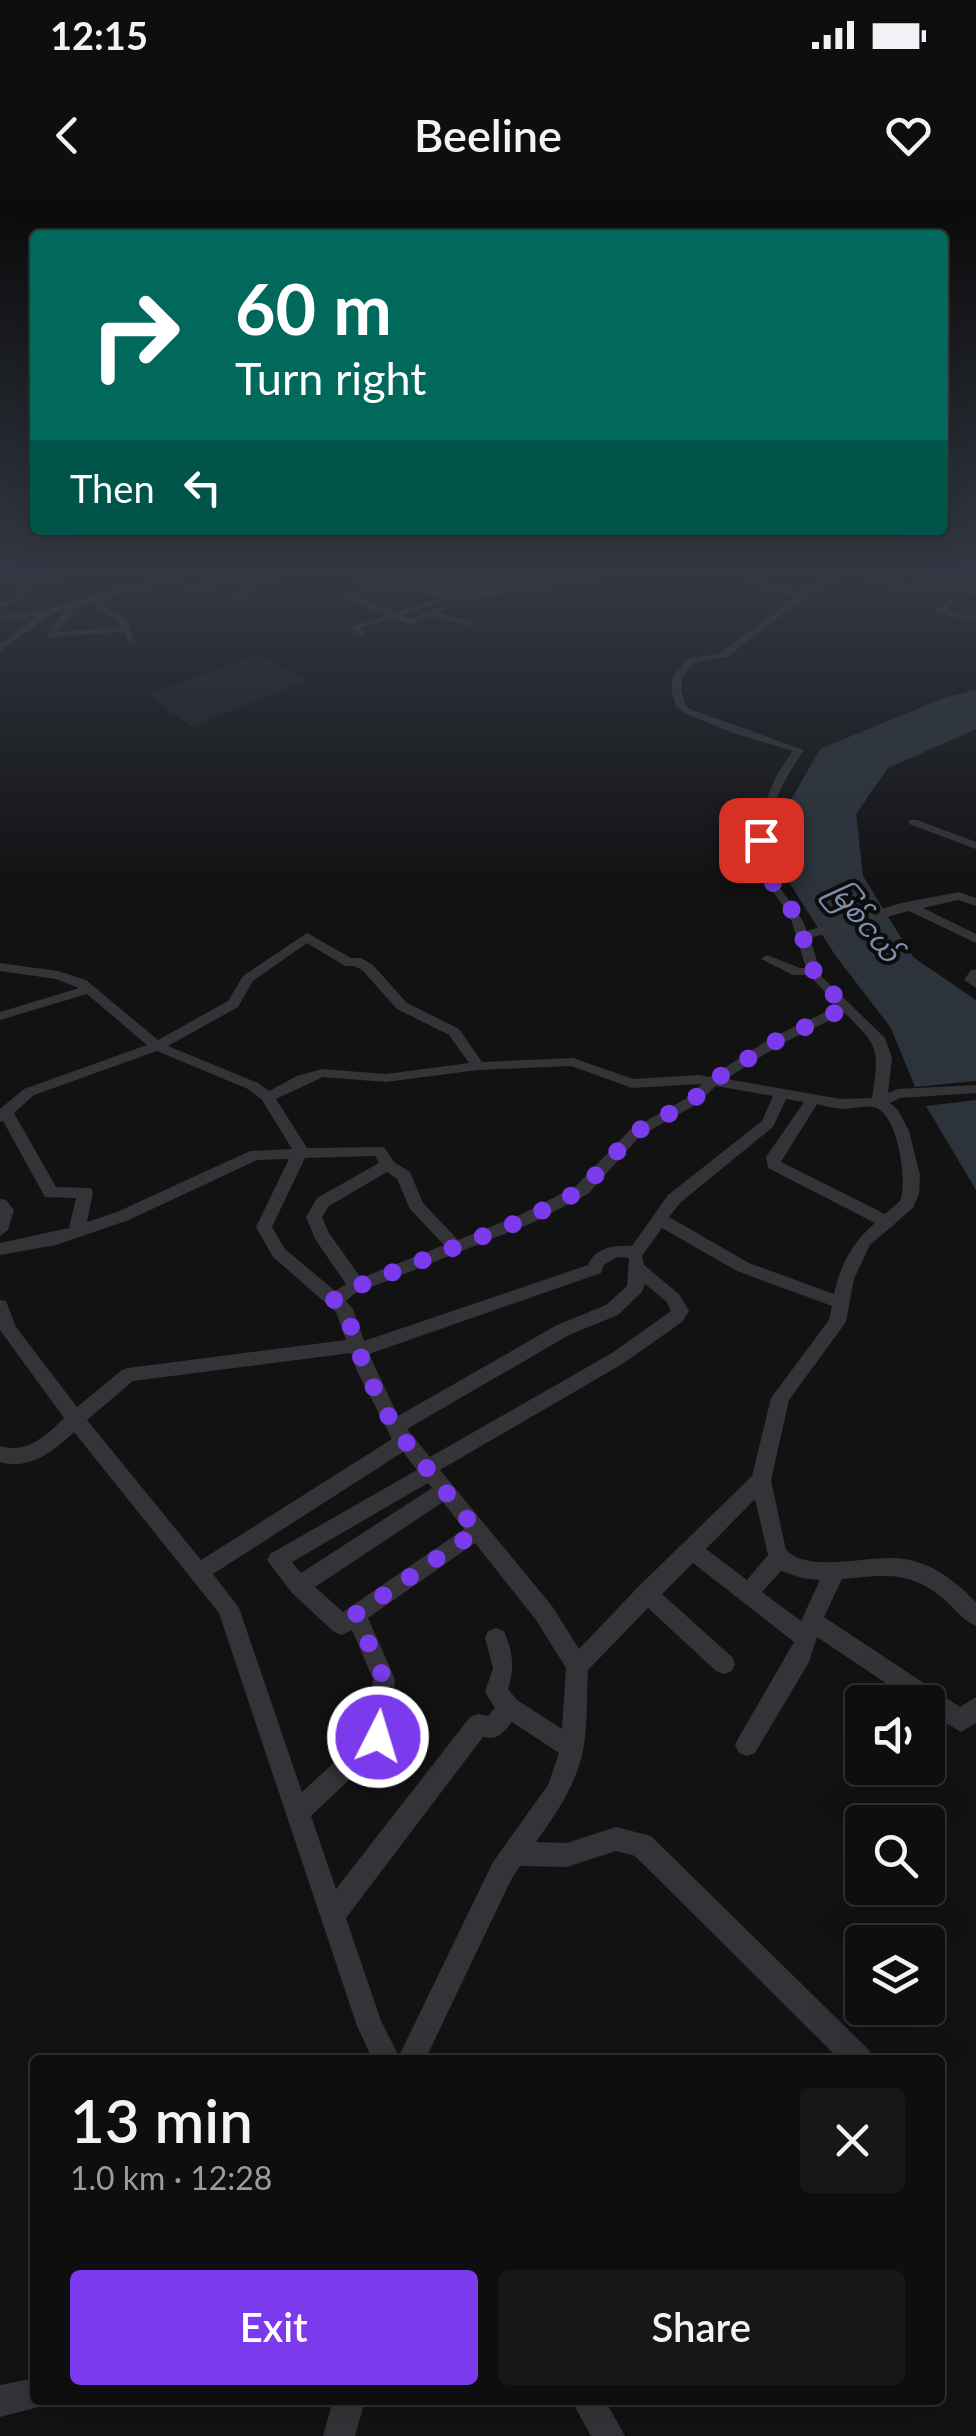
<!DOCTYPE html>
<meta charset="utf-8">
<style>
body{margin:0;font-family:Lato,"Noto Sans Myanmar",sans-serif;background:#171717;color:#f1f3f6;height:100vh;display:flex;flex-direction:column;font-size:38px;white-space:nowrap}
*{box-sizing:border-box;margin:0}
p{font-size:32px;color:#9b9c9e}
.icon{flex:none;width:55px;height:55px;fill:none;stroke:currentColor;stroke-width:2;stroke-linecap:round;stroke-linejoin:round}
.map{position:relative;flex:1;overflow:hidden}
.panel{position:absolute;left:30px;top:1855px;width:915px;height:350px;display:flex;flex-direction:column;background:#0e0e0e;border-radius:10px;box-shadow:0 10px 40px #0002,0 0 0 2px #2e2e2e}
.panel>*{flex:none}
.hud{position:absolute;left:30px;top:30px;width:918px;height:305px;border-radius:10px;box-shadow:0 10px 40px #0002,0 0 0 2px #2e2e2e;background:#00695c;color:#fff;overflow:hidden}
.fabs{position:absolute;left:845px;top:1485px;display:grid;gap:20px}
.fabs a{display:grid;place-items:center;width:100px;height:100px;border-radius:10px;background:#0e0e0e;box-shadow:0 10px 40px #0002,0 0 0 2px #2e2e2e;font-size:50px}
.pin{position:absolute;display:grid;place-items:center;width:85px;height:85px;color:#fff;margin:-42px;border-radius:20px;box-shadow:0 5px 15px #0006}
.me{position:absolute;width:110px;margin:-55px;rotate:5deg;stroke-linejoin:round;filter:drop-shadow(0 0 8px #0008)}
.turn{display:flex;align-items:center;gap:35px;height:210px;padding:0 40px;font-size:45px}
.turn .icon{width:130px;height:130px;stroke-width:2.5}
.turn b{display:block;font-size:70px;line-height:85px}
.then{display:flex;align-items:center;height:95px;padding:0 40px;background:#0003;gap:20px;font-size:38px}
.round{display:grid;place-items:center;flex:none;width:105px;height:105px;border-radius:10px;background:#171717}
.summary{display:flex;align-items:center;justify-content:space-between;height:170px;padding:0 40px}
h1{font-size:60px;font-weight:600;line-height:75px}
.cta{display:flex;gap:20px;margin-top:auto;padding:20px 40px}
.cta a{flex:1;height:115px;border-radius:10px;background:#7c3aed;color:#fff;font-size:40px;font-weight:600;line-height:115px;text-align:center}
.cta a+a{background:#171717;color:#f1f3f6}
.status{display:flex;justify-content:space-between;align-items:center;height:70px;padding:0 50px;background:#0e0e0e;direction:ltr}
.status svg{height:28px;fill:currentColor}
header{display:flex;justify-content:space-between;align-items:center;height:130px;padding:0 40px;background:#0e0e0e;font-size:45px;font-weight:600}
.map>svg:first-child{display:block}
.built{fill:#1f1e20}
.water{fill:#2d333b}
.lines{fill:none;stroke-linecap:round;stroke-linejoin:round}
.minor{fill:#333338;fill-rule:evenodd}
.route{stroke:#7c3aed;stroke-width:18;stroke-dasharray:0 32.4}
.labels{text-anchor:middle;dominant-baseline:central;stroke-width:8;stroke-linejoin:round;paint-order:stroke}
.far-water-label{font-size:28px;font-style:italic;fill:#7e8fac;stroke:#0d0d0e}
</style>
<div class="status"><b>12:15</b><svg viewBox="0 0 49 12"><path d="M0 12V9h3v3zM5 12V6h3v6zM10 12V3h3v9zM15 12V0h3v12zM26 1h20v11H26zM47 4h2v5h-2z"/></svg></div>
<header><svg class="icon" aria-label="back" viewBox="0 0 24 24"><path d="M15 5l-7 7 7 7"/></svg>Beeline<svg class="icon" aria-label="heart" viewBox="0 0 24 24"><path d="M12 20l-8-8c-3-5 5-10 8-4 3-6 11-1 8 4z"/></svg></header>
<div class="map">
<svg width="976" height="2236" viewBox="0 0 976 2236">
<rect width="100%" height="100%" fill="#121213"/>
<g class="built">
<path d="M602 373 462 398 356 374Z"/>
<path d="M255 455 309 480 192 527 147 495Z"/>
</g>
<g class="water">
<path d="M976 490V529L888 568 856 614 863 676 913 757 976 800V881L915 887 891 828 835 755 782 671 781 617 820 549 946 497Z"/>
<path d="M976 900V990L926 906Z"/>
</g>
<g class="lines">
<g class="minor">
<path d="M179 373H194L98 400 126 419 135 443H129L124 432 47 437 64 410 53 413 0 451V444L39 415 0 421V415L49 409ZM91 403 119 422 121 427 57 432 75 407Z"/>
<path d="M219 373H240V376C262 384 268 373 290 373L255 386 250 395 236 401 232 399 244 391 248 384 232 379 189 392 185 390 225 376Z"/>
<path d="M305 373 364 374 458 397 602 373H623L458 401 450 399 402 415 411 419 444 405 447 409 438 413 474 422 471 427 431 416 411 425 393 418 360 428 366 433 362 436 348 428 386 415 342 396 386 384 364 378ZM394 386 442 398 394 412 354 396Z"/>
<path d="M738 373H749L773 386 801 393 836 373H846L802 400 727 457 694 463 683 476 681 489 685 505 690 509 804 550C782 581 756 630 770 670 777 690 799 707 807 731L901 703 959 692 976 698V706L958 700 923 708 976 734V743L909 711 810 738 822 777 885 838 892 858 888 893 898 889 976 885V893L900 898 890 903 898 910 909 931 920 975 919 994 913 1008 870 1045 854 1079 846 1122 789 1200 771 1280 786 1350C813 1376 874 1351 910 1360 937 1366 957 1383 976 1402V1426C963 1421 956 1410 946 1401 911 1370 885 1375 842 1379L824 1417 960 1507 976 1497V1523L961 1532 928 1512V1502H914L817 1437 809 1462 755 1553 747 1556 739 1553 735 1545 739 1537 794 1442 693 1363 662 1394 732 1457 735 1464 732 1471 724 1474 716 1471 648 1408 588 1470C586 1501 589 1536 579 1566 570 1594 553 1618 536 1642L567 1643 616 1627 651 1636 869 1850 873 1860H840L635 1656 616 1651 567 1667 520 1666 511 1680 425 1860H373L357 1826 219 1413 74 1232C54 1251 29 1271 0 1262V1246C27 1254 46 1236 64 1218L0 1130V1100L6 1101 16 1127 77 1207 122 1170 128 1168 346 1140 336 1112 273 1057 256 1027 289 959 257 960 129 1020 56 1045 0 1055V1043L69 1028 76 998 45 997 3 921 0 922V909L24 889 147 845 87 794 0 820V812L79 788 56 779 0 771V763L58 771 86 780 158 840 228 801 243 776 307 733 351 758H361L373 765 407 803 459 829 482 862 573 858 633 879 699 875 710 877 771 838 838 806 809 775H793L761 759 767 755 800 768H806L790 716 758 670 755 626 777 574 793 551 733 533 684 513 676 506 671 489 673 476 688 459 721 453 795 397 767 390ZM307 743 345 766H355L363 771 397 809 449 835 469 863 386 874 322 869 297 876 269 891 258 883 168 846 238 807 253 781ZM845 813C880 848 879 849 872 898L841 899 726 879 781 844ZM157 851 248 889 262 900 292 949 250 951 117 1012 87 1022 93 992 91 988 56 987 14 913 34 895ZM571 866 632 888 702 884 687 898 630 930 576 986 520 1015 458 1040 423 1003 410 972 394 962 384 947 307 948 276 899 323 877 386 882 478 870ZM716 886 773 896 762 921 668 995 632 1046C614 1045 596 1047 588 1065L364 1141 353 1109 346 1101 354 1094 532 1023 588 994 640 936 697 904ZM786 899 804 902 766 957 768 968 875 1023C853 1042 840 1065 834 1094L749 1063 669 1017 680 1003 773 927ZM817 904C825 906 833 908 841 909 852 909 863 905 873 907 898 911 908 982 900 1001L885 1014 781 962ZM375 956 379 963 317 998 306 1017 315 1039 346 1084 335 1091 285 1049 272 1027 305 958ZM387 972 397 979 410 1009 444 1045 361 1078 329 1033 322 1017 329 1006ZM662 1028 737 1071 832 1106 829 1120 771 1198 752 1276 639 1386 579 1449 552 1406 440 1270 624 1163 682 1122 689 1111 679 1094 644 1065 642 1056ZM617 1057 629 1058 627 1086 606 1105 557 1125 398 1216 369 1154 601 1073 604 1065ZM645 1084 667 1102 671 1111 612 1153 430 1257 407 1229 569 1135 618 1115 642 1092ZM351 1153 357 1171 392 1239 201 1360 87 1220 133 1181ZM403 1252 417 1270 270 1354 267 1360 292 1393 334 1432 342 1435 352 1430 373 1479 367 1532 302 1592 239 1408 213 1374ZM428 1283 432 1288 301 1373 292 1362ZM755 1299 768 1355 747 1380 706 1349ZM443 1302 464 1329 343 1412 315 1387ZM475 1343 536 1420 566 1468 562 1529 517 1500 508 1489C515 1468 513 1453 504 1431L496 1428 488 1431 485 1438 493 1468 485 1492 495 1508 488 1516 478 1514 470 1517 336 1689 311 1616 386 1545 389 1537 395 1479 368 1418ZM781 1371 802 1378 820 1380 801 1421 762 1392ZM512 1522 559 1553 548 1585 493 1662 399 1856 381 1821 346 1718 483 1537C498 1540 502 1534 512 1522Z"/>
<path d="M852 373H866L918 389 943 385 976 392V396L943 389 918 393Z"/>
<path d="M27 384 34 386 25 391 21 400 0 407V403L14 397 18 388Z"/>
<path d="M952 397 959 399 945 410 971 417 976 413V422L936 413V409Z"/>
<path d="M909 620H917L976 642V649L909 624Z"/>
<path d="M976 769V788L964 780 971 770Z"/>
<path d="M0 999 6 1000 14 1010 8 1030 0 1036Z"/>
<path d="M35 2178V2200H48L46 2205 0 2217V2185Z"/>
<path d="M333 2200H365L355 2236H323Z"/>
<path d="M571 2200H605L625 2236H591Z"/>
</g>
</g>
<linearGradient id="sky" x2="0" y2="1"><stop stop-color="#0a0a0a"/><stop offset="0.54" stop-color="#333944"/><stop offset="1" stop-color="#333944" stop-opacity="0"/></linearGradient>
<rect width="976" height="686" fill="url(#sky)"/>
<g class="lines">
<path class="route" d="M378 1537 384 1479 356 1414 477 1331 394 1227 366 1172 347 1115 334 1100 348 1090 526 1019 582 990 634 933 692 901 714 880 776 841 847 807 816 778 796 716 764 670 761 640"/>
</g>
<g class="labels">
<g class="far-water-label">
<text transform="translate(865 721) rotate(51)">မြစ်ငယ်</text>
</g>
</g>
</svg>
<div class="fabs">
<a><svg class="icon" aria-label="sound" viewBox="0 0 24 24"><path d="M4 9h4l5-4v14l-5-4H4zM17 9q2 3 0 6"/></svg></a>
<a><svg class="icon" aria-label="search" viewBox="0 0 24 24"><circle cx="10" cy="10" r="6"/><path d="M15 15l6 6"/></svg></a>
<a><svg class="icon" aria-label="layers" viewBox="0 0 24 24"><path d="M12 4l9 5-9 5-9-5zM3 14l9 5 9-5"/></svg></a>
</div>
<div class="pin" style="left:761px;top:640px;background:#d93025"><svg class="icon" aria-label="arrive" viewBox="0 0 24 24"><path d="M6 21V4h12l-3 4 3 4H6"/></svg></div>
<svg class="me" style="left:378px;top:1537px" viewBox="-20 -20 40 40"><circle r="17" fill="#7c3aed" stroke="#fff" stroke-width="3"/><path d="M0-11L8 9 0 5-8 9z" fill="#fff"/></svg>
<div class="hud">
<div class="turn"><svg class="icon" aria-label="right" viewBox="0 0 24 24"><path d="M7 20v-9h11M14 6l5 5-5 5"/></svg><div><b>60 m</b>Turn right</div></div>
<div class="then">Then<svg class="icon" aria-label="left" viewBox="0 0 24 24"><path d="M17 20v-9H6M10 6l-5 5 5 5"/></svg></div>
</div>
<section class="panel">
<div class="summary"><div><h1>13 min</h1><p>1.0 km · 12:28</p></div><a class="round"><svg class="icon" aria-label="close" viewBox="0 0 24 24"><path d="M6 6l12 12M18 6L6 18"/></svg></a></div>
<div class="cta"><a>Exit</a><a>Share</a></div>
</section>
</div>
